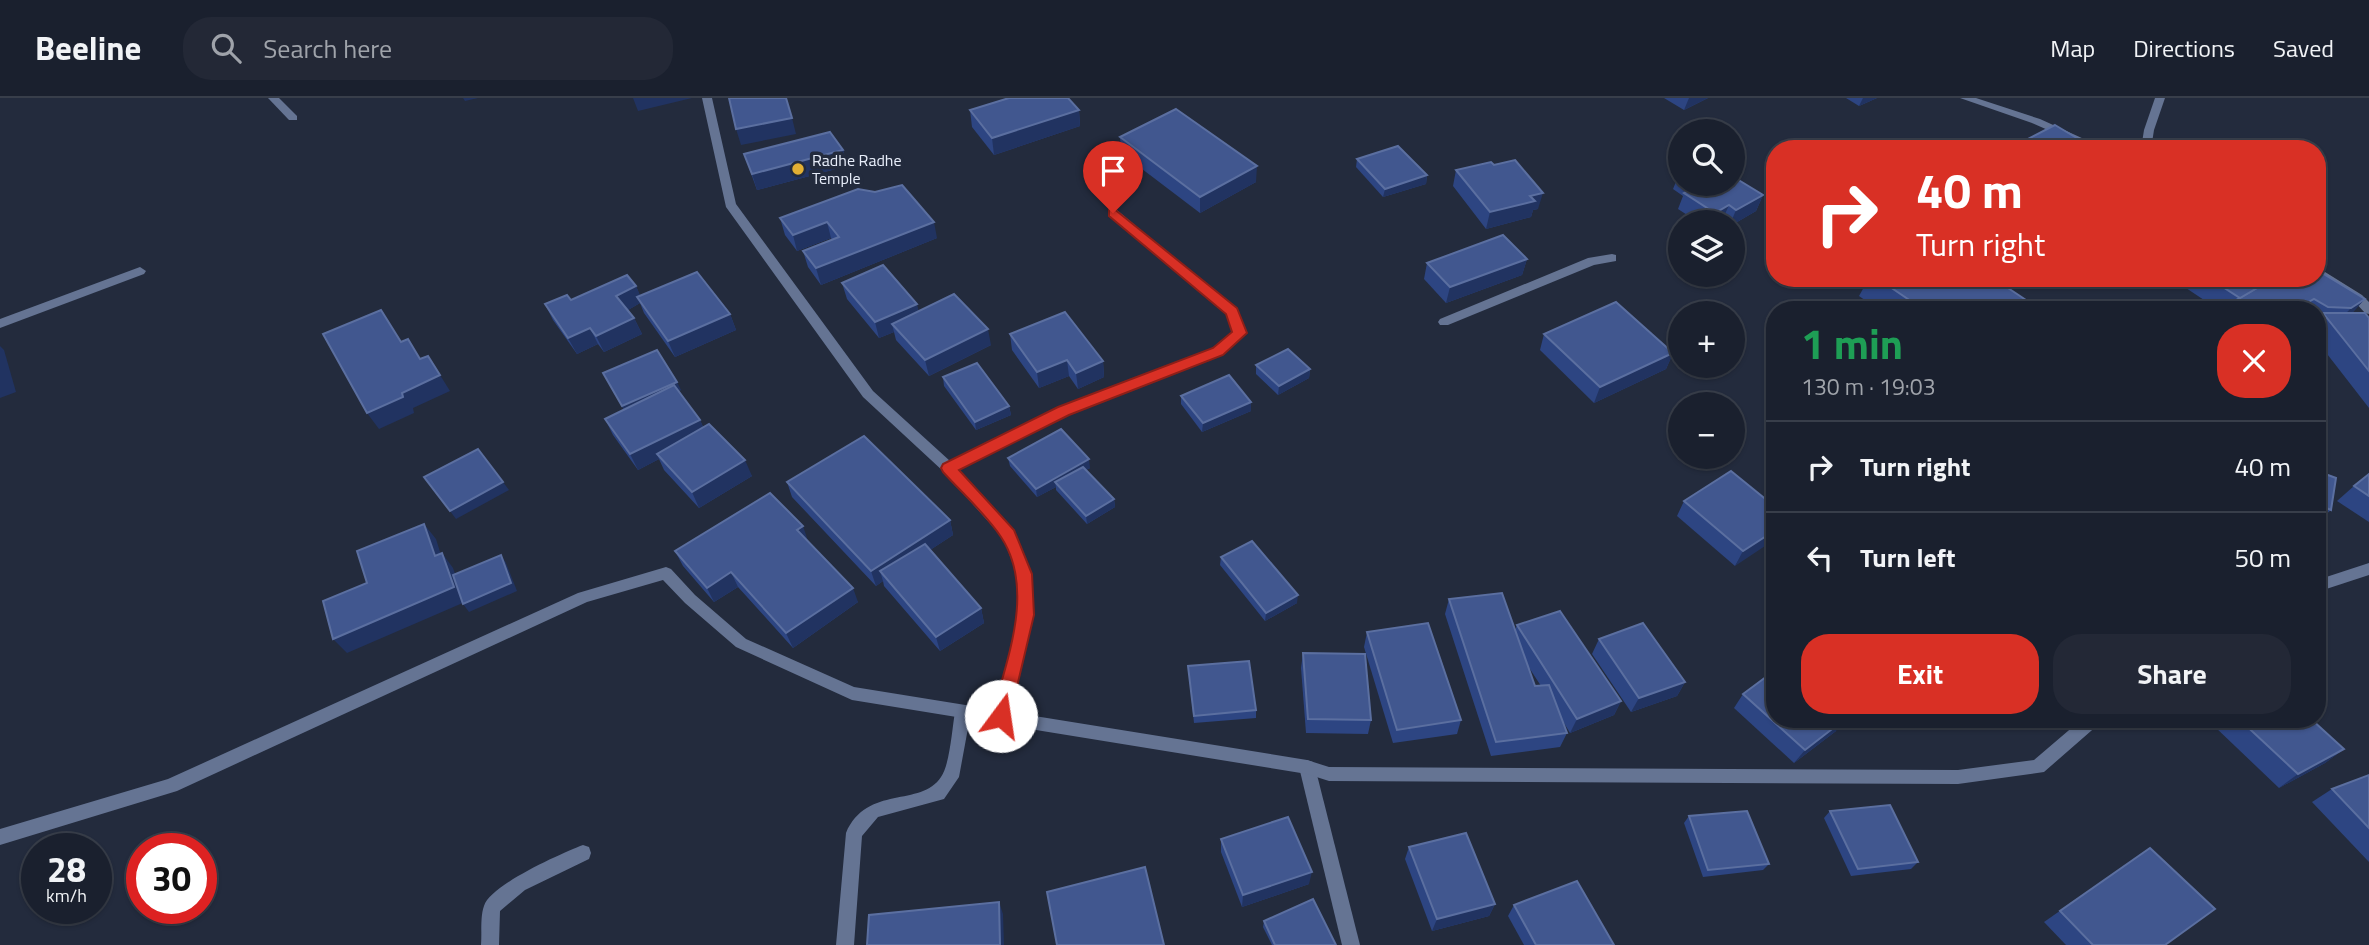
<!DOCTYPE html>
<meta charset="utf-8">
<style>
body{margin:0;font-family:"Titillium Web",sans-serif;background:#232836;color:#f1f3f6;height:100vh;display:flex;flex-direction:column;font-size:26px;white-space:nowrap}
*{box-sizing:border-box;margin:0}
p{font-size:23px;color:#9fa3aa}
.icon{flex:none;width:38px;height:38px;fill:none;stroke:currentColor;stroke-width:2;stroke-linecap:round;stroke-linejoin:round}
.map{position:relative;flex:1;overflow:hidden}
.sheet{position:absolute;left:1766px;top:203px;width:560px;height:427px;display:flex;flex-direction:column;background:#1a202e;border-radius:28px;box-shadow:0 2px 5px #0004,0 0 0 2px #383e4a}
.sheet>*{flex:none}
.hud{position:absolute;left:1766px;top:42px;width:560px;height:147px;border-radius:28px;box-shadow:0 2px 5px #0004,0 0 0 2px #383e4a;background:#d93025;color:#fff;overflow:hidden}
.fabs{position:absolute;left:1668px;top:21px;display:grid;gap:14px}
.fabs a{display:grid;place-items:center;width:77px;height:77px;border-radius:50%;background:#1a202e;box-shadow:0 2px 5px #0004,0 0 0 2px #383e4a;font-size:35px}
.speed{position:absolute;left:21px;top:735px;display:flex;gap:14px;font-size:35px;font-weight:700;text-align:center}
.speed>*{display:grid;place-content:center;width:91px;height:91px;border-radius:50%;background:#1a202e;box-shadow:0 2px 5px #0004,0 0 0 2px #383e4a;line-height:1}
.speed small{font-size:18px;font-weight:400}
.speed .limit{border:10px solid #d22;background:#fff;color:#111}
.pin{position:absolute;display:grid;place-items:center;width:60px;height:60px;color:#fff;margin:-72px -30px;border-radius:50% 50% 50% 0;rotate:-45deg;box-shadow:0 0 7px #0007}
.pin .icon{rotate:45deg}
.me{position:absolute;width:77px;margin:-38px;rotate:14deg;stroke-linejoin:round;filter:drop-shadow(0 0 5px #0008)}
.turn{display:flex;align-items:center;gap:24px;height:147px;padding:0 35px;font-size:32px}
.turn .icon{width:91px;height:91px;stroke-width:2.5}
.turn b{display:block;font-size:49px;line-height:60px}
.round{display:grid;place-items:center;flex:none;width:74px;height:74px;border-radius:28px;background:#232836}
.headline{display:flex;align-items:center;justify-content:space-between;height:119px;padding:0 35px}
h1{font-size:42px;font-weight:700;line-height:52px;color:#1e9e55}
.button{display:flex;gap:14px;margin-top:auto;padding:14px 35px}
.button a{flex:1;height:80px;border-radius:28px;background:#d93025;color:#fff;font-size:28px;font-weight:700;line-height:80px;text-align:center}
.button a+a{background:#232836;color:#f1f3f6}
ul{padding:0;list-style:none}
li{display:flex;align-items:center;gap:21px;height:91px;padding:0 35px;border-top:2px solid #383e4a}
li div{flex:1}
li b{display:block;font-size:26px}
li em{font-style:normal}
header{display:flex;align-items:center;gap:42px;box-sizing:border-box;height:98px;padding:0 35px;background:#1a202e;border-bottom:2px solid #383e4a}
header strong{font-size:33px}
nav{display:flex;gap:38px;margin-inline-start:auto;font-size:24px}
.search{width:490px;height:63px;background:#232836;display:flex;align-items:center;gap:18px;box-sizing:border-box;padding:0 24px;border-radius:28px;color:#9fa3aa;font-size:26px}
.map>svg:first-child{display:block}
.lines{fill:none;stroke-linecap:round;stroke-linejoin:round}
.service{fill:#657493;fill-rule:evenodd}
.minor{fill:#657493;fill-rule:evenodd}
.tertiary{fill:#657493;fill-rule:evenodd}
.wall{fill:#2d4582;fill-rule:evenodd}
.shaded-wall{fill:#213361}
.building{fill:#41578f;stroke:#5b6fa0;stroke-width:2}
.route{fill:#d93025;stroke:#8d1f18;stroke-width:2}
.poi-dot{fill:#e2af34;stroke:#232b3d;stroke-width:2.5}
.labels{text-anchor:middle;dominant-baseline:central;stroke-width:7;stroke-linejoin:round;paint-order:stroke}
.far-poi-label{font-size:16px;fill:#e8eefa;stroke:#232b3d;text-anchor:start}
</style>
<header>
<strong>Beeline</strong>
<div class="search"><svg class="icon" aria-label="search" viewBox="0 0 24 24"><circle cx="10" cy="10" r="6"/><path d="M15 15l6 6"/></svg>Search here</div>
<nav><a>Map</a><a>Directions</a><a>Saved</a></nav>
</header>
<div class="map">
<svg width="2369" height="847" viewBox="0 0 2369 847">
<rect width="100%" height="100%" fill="#232b3d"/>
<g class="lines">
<path class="service" d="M1612 156 1616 157V163L1594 167 1448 227H1440L1438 224 1440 221 1588 160Z"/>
<g class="minor">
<path d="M268 0H279L297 18V22H289Z"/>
<path d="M702 0H712L736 106 873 293 950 363 1059 310 1214 251 1233 234 1227 216 1109 118V112H1117L1238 214 1246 235 1222 257 1069 316 958 371 1014 433 1031 476 1033 518 1007 623 1001 625 995 623 993 618 1019 518 1017 476 1003 440 944 374 863 299 726 109Z"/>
<path d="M1960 0H1976L2040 21 2106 51H2091L2032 25Z"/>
<path d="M2155 0H2165L2154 32 2151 51H2141L2144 32Z"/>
<path d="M140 169 146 173 144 176 0 230V221Z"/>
<path d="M2317 169 2362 197 2369 204V216L2365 215 2354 203 2317 179Z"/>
<path d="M963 607 969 609 971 614 959 679 944 701 878 719 862 738 854 847H836L846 735C867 686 921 710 941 679 950 666 952 631 955 614L957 609Z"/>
<path d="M1307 662 1313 664 1315 669 1360 847H1342L1299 669 1301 664Z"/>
<path d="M583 747 589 749 591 755 589 761 525 792 500 813 499 847H481C482 835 480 819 484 808 490 787 562 755 583 747Z"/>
</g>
<g class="tertiary">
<path d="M2369 465V477L2317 494V482Z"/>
<path d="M666 469 671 471 695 497 746 541 854 589 1307 662 1329 669 1958 672 2034 662 2082 621H2101L2099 626 2044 674 1958 686 1329 683 1307 676 852 602 736 549 685 505 663 482 587 504 177 693 0 747V731L168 681 578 495Z"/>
</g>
</g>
<g class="wall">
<path d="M1664 0H1708L1684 12Z"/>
<path d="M1846 0H1877L1859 8Z"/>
<path d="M970 12H1079L1080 28 994 57 972 29Z"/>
<path d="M1120 39 1256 84 1200 115 1121 55Z"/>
<path d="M843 52 847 68 757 92 744 56Z"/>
<path d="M1357 61 1427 77 1426 86 1383 99 1356 69Z"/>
<path d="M1456 72 1538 111 1533 112 1531 119 1486 131 1453 88Z"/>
<path d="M1680 74V86H1732L1763 97 1756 113 1732 127V124L1722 123 1720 124H1698L1678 111 1683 98 1673 91Z"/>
<path d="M858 91 937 140 821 187 808 169 803 153 832 142 831 140 797 153 785 137 780 120Z"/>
<path d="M1527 161 1522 177 1446 205 1424 181 1427 165Z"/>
<path d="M1869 180H1993L2041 212H1879L1859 198Z"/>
<path d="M2171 180H2317L2365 201 2352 215 2369 220V310L2317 243V212H2219Z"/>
<path d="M842 185 919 214 991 247 929 278 896 242 894 234 879 240 847 201Z"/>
<path d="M636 188 640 198 730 216 736 232 675 259 644 215 640 205 628 212 634 220 642 236 604 254 598 246 577 256 553 222 545 206 571 202Z"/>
<path d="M1010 236 1103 263 1104 279 1078 291 1069 278 1039 290 1012 252Z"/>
<path d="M1544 236 1673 255 1666 271 1594 305 1540 252Z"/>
<path d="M1256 267 1310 271 1309 280 1278 297 1256 276Z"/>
<path d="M603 275 681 292 678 293 700 322 703 329 752 378 699 410 664 372 659 361 638 372 613 337 605 321 624 312Z"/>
<path d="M943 279 1009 308 1011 317 976 332 944 288Z"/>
<path d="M1181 298 1251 313 1202 334 1181 306Z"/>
<path d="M1008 360 1090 370 1086 372 1114 401 1115 409 1087 426 1056 392V389L1037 399 1010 368Z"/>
<path d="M2317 373 2331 412 2317 424Z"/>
<path d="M2369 376V424L2337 403 2354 388Z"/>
<path d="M787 384 950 422 953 437 930 452 981 510 984 525 940 553 884 488 883 483 876 488 792 399Z"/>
<path d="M1684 403 1774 408 1735 468 1677 418Z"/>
<path d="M808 443 858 504 793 550 738 489 714 504 683 468 675 453Z"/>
<path d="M1221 459 1297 505 1265 523 1220 467Z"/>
<path d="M1449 501 1515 532 1517 527 1621 603 1614 617 1570 635 1561 620 1567 635 1560 649 1491 658 1445 516ZM1528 568 1541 588H1535Z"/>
<path d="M1367 534 1461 622 1457 636 1393 645 1364 549Z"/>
<path d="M1599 541 1685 584 1677 598 1631 614 1592 556Z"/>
<path d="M1303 555 1371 622 1368 636 1306 635 1301 570Z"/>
<path d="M1188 568 1256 612V620L1194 625Z"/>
<path d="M1743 596 1836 633 1794 665 1734 610Z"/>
<path d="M2221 621H2311L2344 651 2325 665 2279 690 2214 628Z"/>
<path d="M2369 677V764L2312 704 2332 691Z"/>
<path d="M1830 713 1918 764 1911 771 1851 778 1824 720Z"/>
<path d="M1689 718 1769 766 1763 772 1703 779 1684 725Z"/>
<path d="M1221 741 1309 786 1242 809 1221 754Z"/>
<path d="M1409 749 1495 806 1489 818 1432 833 1405 761Z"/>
<path d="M2150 750 2165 847H2066L2044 824Z"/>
<path d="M1514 807 1614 847H1524L1508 818Z"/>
<path d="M1264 823 1336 847H1272L1263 829Z"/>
</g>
<g class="shaded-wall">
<path d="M463 0H478L465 3Z"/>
<path d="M633 0H692L638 13Z"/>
<path d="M1689 0H1708L1684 12Z"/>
<path d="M1863 0H1877L1859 8Z"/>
<path d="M1079 12 1080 28 994 57 992 40Z"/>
<path d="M792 20 796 36 741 47 736 31Z"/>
<path d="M843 52 847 68 757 92 752 76Z"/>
<path d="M1257 68 1256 84 1200 115V99Z"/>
<path d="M1427 77 1426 86 1383 99 1385 91Z"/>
<path d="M1543 95 1538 111 1533 112 1531 119 1486 131 1490 114 1530 98Z"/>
<path d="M1763 97 1756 113 1732 127V124H1731L1736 112Z"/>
<path d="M1729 107 1722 123 1711 124 1715 115Z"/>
<path d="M827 124 831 140 797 153 793 137Z"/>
<path d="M934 124 937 140 821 187 816 170Z"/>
<path d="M1527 161 1522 177 1446 205 1450 189Z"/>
<path d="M636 188 643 204 637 199 640 205 623 215 616 198Z"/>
<path d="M2314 201 2304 212H2295Z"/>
<path d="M2365 201 2345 222 2333 229 2351 210Z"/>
<path d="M917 206 921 222 892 226 894 234 879 240 875 224Z"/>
<path d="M730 216 736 232 675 259 668 243Z"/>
<path d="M634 220 642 236 604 254 596 238Z"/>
<path d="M590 230 598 246 577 256 568 240Z"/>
<path d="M988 231 991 247 929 278 925 262Z"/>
<path d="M0 248 4 252 16 294 0 300Z"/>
<path d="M1673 255 1666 271 1594 305 1600 289Z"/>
<path d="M1067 262 1069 278 1039 290 1037 274Z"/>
<path d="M1103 263 1104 279 1078 291 1076 275Z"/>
<path d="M1310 271 1309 280 1278 297 1279 288Z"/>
<path d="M440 277 450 293 413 310 414 315 379 331 367 315 402 295Z"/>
<path d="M677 284 681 292 626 316 622 308Z"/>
<path d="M1251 304V313L1202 334 1203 325Z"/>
<path d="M1009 308 1011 317 976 332 975 324Z"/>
<path d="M700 322 707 337 657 356 659 361 638 372 630 356Z"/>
<path d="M1089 361 1090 370 1058 387 1055 384 1056 389 1037 399 1036 391Z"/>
<path d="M745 362 752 378 699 410 692 394Z"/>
<path d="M503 384 509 392 456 421 450 413Z"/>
<path d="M1114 401 1115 409 1087 426 1086 418Z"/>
<path d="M950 422 953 437 886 481 880 473 883 483 876 488 871 473Z"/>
<path d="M424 426 436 441 446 473 435 458Z"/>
<path d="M803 428 808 443 797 432Z"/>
<path d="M1774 433V442L1735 468 1743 453Z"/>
<path d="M442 455 453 470 465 504 347 555 333 541Z"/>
<path d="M501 457 506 465 517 493 469 514 463 506Z"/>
<path d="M731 474 738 489 714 504 707 490Z"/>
<path d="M853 490 858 504 793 550 786 535Z"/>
<path d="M1298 497 1297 505 1265 523 1266 515Z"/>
<path d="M981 510 984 525 940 553 936 539Z"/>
<path d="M1685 584 1677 598 1631 614 1639 600Z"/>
<path d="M1621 603 1614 617 1570 635 1577 621Z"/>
<path d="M1846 621 1836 633 1794 665 1805 652Z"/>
<path d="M2344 651 2325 665 2279 690 2298 676Z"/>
<path d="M1312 774 1309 786 1242 809 1243 797Z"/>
<path d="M999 804 1003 816 1004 847H1000Z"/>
<path d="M1495 806 1489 818 1432 833 1437 821Z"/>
</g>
<g class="building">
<path d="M729 0H786L792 20 736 31Z"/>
<path d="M1009 0H1068L1079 12 992 40 970 12Z"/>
<path d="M1176 11 1257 68 1200 99 1120 39Z"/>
<path d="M2055 27 2095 51H2019L2014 48Z"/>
<path d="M830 34 843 52 752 76 744 56Z"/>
<path d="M1398 48 1427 77 1385 91 1357 61Z"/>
<path d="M1515 62 1543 95 1530 98 1535 103 1490 114 1456 72 1491 64 1494 67Z"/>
<path d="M1732 78 1763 97 1736 112 1729 107 1715 115 1684 95 1698 87 1696 86H1732Z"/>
<path d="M902 87 934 124 816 170 803 153 839 139 827 124 793 137 780 120 858 91 875 94Z"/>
<path d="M1503 137 1527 161 1450 189 1427 165Z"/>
<path d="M883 167 917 206 875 224 842 185Z"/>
<path d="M2317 172 2365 201 2351 210 2328 209 2314 201 2295 212H2219L2274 180H2317Z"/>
<path d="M697 174 730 216 668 243 637 199Z"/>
<path d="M627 177 636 188 616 198 634 220 596 238 590 230 568 240 545 206 567 197 571 202Z"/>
<path d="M1877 180H1993L2041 212H1924Z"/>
<path d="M2209 180H2274L2240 200Z"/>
<path d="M954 196 988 231 925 262 892 226Z"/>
<path d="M1616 204 1673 255 1600 289 1544 236Z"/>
<path d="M381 212 401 244 408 241 420 261 428 258 440 277 402 295 403 299 367 315 323 236Z"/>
<path d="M1065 214 1103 263 1076 275 1067 262 1037 274 1010 236Z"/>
<path d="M2323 215H2365L2369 220V273Z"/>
<path d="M1288 251 1310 271 1279 288 1256 267Z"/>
<path d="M657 252 677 284 622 308 603 275Z"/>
<path d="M977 265 1009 308 975 324 943 279Z"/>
<path d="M1229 277 1251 304 1203 325 1181 298Z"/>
<path d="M674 287 700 322 630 356 605 321Z"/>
<path d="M709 326 745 362 692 394 657 356Z"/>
<path d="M1061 331 1089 361 1036 391 1008 360Z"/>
<path d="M864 338 950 422 871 473 787 384Z"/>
<path d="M478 351 503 384 450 413 424 379Z"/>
<path d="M1083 369 1114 401 1086 418 1055 384Z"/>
<path d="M1731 373 1774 408V433L1743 453 1684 403Z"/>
<path d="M2317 373 2336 380 2331 412 2317 406Z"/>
<path d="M2369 376V398L2354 388Z"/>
<path d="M770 395 803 428 797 432 853 490 786 535 731 474 707 490 675 453Z"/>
<path d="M424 426 435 458 442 455 454 489 333 541 323 503 367 485 357 453Z"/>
<path d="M1252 443 1298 497 1266 515 1221 459Z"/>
<path d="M925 446 981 510 936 539 880 473Z"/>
<path d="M501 457 511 485 463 506 453 477Z"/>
<path d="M1502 495 1535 588 1549 587 1567 635 1496 644 1449 501Z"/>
<path d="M1560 513 1621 603 1577 621 1517 527Z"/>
<path d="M1428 525 1461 622 1397 632 1367 534Z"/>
<path d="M1643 525 1685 584 1639 600 1599 541Z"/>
<path d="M1303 555 1365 556 1371 622 1308 621Z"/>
<path d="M1249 563 1256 612 1194 618 1188 568Z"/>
<path d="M1774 573V621H1845L1805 652 1743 596Z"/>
<path d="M2239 621H2311L2344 651 2298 676Z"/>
<path d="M2369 677V730L2332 691Z"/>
<path d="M1890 707 1918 764 1858 771 1830 713Z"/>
<path d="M1747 713 1769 766 1708 772 1689 718Z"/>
<path d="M1288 719 1312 774 1243 797 1221 741Z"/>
<path d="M1466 735 1495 806 1437 821 1409 749Z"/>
<path d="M2150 750 2215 811 2165 847H2093L2060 813Z"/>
<path d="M1145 769 1164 847H1057L1047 794Z"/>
<path d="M1577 783 1614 847H1536L1514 807Z"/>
<path d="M1313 801 1336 847H1275L1264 823Z"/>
<path d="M999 804 1000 847H867L869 817Z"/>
</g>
<path class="route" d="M1113 110 1237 210 1247 235 1223 257 1069 317 959 372 1014 432 1032 476 1034 517 1010 618 1008 624 1001 626 995 624 992 618C1006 563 1036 492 1001 439 986 416 962 395 943 374L941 370 943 366 1058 309 1213 250 1232 234 1226 216 1109 118V112Z"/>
<circle class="poi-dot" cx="798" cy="71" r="7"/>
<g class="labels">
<g class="far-poi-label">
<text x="812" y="62">Radhe Radhe<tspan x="812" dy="18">Temple</tspan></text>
</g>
</g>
</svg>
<div class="fabs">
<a><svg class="icon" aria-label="search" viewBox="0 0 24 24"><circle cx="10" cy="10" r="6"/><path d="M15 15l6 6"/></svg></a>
<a><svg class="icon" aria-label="layers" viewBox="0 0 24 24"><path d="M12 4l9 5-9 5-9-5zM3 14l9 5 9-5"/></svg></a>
<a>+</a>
<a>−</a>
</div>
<div class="speed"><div>28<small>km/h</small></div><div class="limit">30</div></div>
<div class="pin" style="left:1113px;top:115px;background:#d93025"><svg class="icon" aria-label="arrive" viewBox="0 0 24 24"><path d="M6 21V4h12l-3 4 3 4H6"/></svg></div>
<svg class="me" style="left:1001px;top:618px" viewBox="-20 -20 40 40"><circle r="19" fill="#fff"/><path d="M0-13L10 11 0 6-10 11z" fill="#d93025"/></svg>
<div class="hud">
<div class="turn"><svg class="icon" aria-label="right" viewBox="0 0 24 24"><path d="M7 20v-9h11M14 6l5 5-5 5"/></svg><div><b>40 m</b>Turn right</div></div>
</div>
<section class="sheet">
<div class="headline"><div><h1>1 min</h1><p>130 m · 19:03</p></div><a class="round" style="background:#d93025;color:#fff"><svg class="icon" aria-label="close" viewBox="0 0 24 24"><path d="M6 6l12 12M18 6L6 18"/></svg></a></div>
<ul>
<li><svg class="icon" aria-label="right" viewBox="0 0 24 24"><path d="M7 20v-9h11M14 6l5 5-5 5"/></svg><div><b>Turn right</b></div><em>40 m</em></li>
<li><svg class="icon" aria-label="left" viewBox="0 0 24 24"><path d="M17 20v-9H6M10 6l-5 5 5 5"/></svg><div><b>Turn left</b></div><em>50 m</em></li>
</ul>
<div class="button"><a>Exit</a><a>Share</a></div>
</section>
</div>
